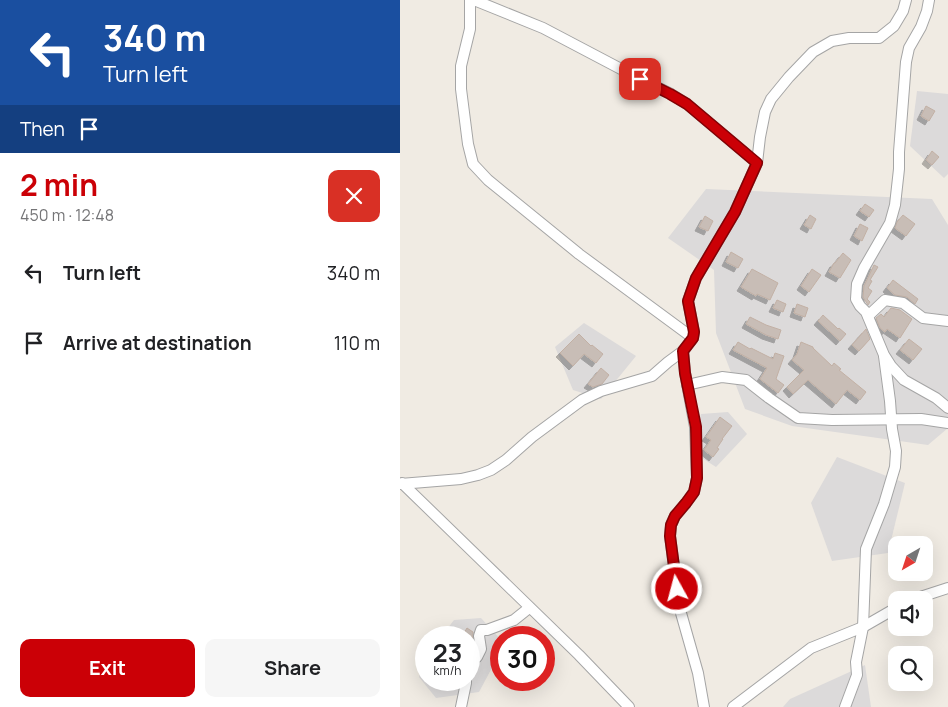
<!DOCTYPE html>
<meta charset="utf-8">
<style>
body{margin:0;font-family:Manrope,sans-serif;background:#f6f6f6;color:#202124;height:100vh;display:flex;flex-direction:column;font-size:19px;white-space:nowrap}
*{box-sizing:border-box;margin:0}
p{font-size:16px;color:#757577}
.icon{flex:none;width:28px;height:28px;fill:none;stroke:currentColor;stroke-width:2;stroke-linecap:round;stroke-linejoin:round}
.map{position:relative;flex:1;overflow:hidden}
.panel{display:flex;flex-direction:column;background:#fff;width:400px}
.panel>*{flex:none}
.banner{background:#1a4fa0;color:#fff;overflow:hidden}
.needle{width:32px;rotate:219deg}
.fabs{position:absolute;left:488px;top:536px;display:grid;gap:10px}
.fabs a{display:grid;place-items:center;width:45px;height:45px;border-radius:10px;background:#fff;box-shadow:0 5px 20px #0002;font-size:25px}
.speed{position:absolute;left:15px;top:626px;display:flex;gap:10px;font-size:25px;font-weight:700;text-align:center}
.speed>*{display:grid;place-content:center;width:65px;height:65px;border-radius:50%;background:#fff;box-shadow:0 5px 20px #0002;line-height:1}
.speed small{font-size:12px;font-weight:400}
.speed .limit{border:8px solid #d22;background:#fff;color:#111}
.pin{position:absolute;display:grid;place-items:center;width:42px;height:42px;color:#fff;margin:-21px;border-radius:10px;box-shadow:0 2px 8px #0006}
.me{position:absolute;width:55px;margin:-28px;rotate:353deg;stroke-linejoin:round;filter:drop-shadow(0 0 4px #0008)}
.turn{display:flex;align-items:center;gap:18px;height:105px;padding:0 20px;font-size:22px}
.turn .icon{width:65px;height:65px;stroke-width:2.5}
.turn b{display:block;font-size:35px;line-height:42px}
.then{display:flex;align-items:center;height:48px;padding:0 20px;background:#0003;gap:10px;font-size:19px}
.round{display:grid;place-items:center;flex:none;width:52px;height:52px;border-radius:10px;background:#f6f6f6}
.overview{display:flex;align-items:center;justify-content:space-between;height:85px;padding:0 20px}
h1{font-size:30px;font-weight:700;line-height:38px;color:#cb0006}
.action{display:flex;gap:10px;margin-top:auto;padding:10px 20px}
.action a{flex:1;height:58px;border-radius:10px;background:#cb0006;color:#fff;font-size:20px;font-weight:700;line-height:58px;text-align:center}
.action a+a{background:#f6f6f6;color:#202124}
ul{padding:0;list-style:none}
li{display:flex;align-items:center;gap:15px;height:70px;padding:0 20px}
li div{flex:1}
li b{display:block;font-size:19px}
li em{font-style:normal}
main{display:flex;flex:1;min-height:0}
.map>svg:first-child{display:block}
.residential{fill:#dcdada}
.building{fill:#c8bdb6;stroke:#c2b0a4;filter:url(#shadow)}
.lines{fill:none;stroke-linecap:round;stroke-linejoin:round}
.street-casing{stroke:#a5a5a5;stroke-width:12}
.street{stroke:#fff;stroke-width:10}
.route-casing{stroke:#840004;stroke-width:12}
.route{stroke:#cb0006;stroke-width:9}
</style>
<main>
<section class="panel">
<div class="banner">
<div class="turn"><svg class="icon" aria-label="left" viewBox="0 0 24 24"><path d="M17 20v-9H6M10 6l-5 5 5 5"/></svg><div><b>340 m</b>Turn left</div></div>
<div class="then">Then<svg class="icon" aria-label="arrive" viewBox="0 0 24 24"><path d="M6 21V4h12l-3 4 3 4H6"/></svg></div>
</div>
<div class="overview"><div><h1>2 min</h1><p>450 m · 12:48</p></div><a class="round" style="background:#d93025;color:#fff"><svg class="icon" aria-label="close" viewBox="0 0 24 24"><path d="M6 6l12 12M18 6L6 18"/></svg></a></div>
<ul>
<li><svg class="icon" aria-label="left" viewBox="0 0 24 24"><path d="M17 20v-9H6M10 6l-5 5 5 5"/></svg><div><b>Turn left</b></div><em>340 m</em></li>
<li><svg class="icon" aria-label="arrive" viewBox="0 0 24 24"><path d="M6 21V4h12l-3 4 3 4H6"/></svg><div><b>Arrive at destination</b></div><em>110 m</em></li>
</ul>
<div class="action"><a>Exit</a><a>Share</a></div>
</section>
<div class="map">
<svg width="548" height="707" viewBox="0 0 548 707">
<defs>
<filter id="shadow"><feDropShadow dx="-4" dy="4" stdDeviation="0" flood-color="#0004"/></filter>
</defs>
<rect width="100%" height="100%" fill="#f0ebe3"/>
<g class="residential">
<path d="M517 91 548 94V174L544 178 510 146Z"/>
<path d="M306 189 532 199 548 225V428L528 445 392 426 345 409 316 333 314 270 268 238Z"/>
<path d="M184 323 236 356 201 399 173 390 155 347Z"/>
<path d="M328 412 347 434 316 467 291 451 301 414Z"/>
<path d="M437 457 505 483 488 553 432 561 411 503Z"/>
<path d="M81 618 101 640V651L79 692 36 698 19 677 26 660V680H69V638L41 637 54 620Z"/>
<path d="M465 665 471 707H383L390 699Z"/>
</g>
<g class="building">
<path d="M526 106 535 111 529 121 521 116Z"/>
<path d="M532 151 539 157 532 165 526 160Z"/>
<path d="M465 204 474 210 469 217 460 211Z"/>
<path d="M410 215 416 219 411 229 404 225Z"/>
<path d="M503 215 515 224 506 236 495 228 497 222Z"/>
<path d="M305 216 313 221 308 231 299 227Z"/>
<path d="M460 224 468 228 462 241 454 236Z"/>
<path d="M331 252 343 259 338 268 326 262Z"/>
<path d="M443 253 451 260 440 278 429 272 434 263H435Z"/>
<path d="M474 265 478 267 470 280 472 281 468 288 472 291 467 299 470 302 468 305 463 297 464 286Z"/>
<path d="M352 269 378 283 370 300 357 294 356 296 341 287Z"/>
<path d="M412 269 421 275 409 292 401 286Z"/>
<path d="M493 280 518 299 515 304 507 297 495 295 487 288Z"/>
<path d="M377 300 386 304 383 312 373 308Z"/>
<path d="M397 304 408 308 405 317 394 313Z"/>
<path d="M491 308 500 310 512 319 500 338 487 329 485 332 480 328 476 318 481 314 484 317Z"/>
<path d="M423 315 438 329 439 328 446 334 440 341 418 321Z"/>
<path d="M350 317 366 325 381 330 378 339 366 335 346 324Z"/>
<path d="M466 329 470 339 459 351 452 345Z"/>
<path d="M179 334 191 346 192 345 203 354 196 363 184 354 173 366 160 353Z"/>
<path d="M509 339 522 349 513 360 500 350Z"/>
<path d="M338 342 350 349 351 348 373 359 375 353 384 356 376 379 384 385 378 393 360 379 367 368 333 350Z"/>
<path d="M401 342 413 347V348L432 366 434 363 441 369 439 370 466 392 460 400 447 390 436 404 408 380 393 394 387 387 404 370 392 360 397 354Z"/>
<path d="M201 368 209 375 202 384 193 387 188 384Z"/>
<path d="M320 417 332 426 322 439H323L317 448 319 449 313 457 304 450 311 440 306 437Z"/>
<path d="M67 628 73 632V641L69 648V638H61Z"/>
</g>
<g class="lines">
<g class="street-casing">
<g id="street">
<path d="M70 0V29L61 66V89L68 144 73 164 88 180 179 254 293 338"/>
<path d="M74 0 143 28 240 79 271 94 287 104 357 163"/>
<path d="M529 0 527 11 521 27 509 48 506 62 499 152V169L495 205 490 223 464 268 457 284 456 299 460 306 466 312 484 355 491 366 504 380 536 398 548 408"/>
<path d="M468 316 485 300 503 303 523 318 548 321"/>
<path d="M283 351 285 373 295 427 297 478 294 492 286 503 275 516 271 525 270 536 279 606 298 673 304 707"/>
<path d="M287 385 322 377 346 380 369 398 398 418 432 420 521 419 548 423"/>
<path d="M2 483 179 655 229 707"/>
<path d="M0 484 61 479 78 475 91 470 106 460 132 437 182 400 201 391 252 376 268 362 283 351 293 338 294 332 288 301 296 278 335 212 357 163 360 137 365 112 371 99 389 77 413 52 432 41 449 38H479L494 26 503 11 506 0"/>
<path d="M511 600 548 588"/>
<path d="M69 659 77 657 81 649 79 636 81 630H87L114 620 129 608"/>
<path d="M61 707 66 683V680"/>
<path d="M333 707 411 648 463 627 496 608"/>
<path d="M445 707 457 675 456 662 463 627 466 549 484 504 495 467 496 451 492 429 490 401 484 356"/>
</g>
</g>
<use href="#street" class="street"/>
</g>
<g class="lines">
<g class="route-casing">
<path id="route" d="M240 79 270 94 287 104 357 163 335 212 296 278 288 301 294 332 293 338 283 351 285 373 296 427 297 478 294 492 286 503 275 516 271 525 270 536 277 589"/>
</g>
<use href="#route" class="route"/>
</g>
</svg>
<div class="fabs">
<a><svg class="needle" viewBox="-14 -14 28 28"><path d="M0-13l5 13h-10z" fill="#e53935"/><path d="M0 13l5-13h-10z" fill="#757577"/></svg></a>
<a><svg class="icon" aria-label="sound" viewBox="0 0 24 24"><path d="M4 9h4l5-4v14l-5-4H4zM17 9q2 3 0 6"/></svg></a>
<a><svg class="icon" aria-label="search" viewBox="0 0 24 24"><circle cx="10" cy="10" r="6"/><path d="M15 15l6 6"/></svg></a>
</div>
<div class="speed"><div>23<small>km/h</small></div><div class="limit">30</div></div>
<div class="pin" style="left:240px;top:79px;background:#d93025"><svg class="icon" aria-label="arrive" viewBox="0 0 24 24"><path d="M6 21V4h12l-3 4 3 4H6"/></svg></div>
<svg class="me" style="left:277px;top:589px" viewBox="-20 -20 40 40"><circle r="17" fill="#cb0006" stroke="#fff" stroke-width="3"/><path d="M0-11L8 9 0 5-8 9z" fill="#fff"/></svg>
</div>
</main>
